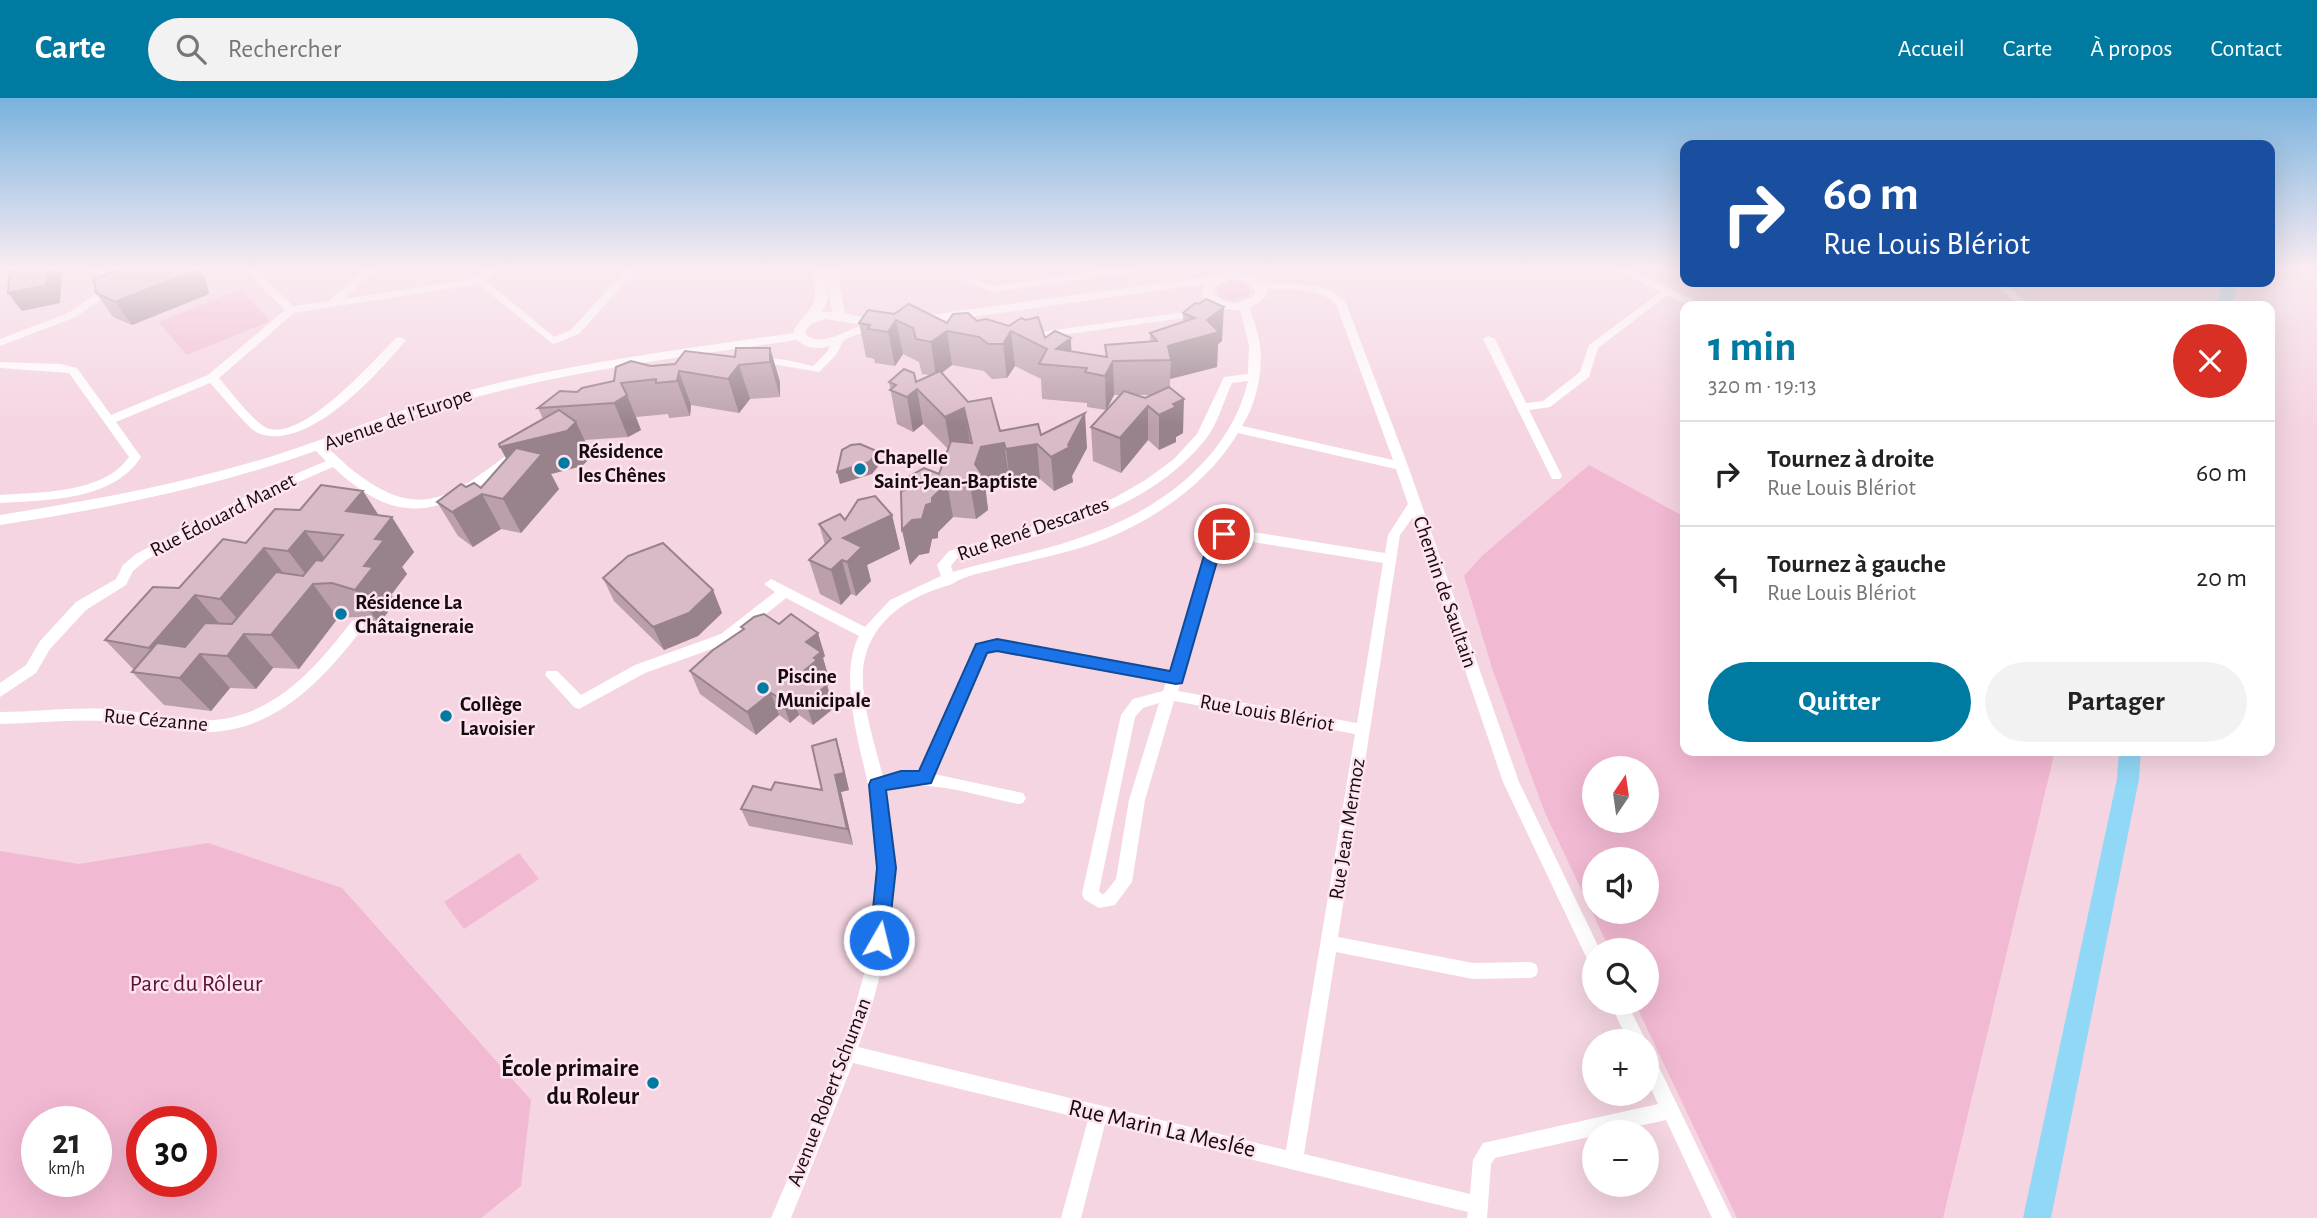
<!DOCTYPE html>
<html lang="fr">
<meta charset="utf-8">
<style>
body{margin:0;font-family:"Alegreya Sans",sans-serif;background:#f2f2f2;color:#222;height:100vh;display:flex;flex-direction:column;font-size:26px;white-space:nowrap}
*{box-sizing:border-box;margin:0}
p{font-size:23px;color:#767676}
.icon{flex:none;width:38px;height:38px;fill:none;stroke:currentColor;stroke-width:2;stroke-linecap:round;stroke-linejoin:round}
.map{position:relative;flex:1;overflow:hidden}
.sheet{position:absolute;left:1680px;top:203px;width:595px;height:455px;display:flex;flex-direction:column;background:#fff;border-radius:14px;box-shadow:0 7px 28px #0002}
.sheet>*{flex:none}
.banner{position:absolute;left:1680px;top:42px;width:595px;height:147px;border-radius:14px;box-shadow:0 7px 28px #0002;background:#1a4fa0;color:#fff;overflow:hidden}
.needle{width:46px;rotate:13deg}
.controls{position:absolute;left:1582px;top:658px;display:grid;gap:14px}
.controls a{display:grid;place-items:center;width:77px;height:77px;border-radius:50%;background:#fff;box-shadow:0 7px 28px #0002;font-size:35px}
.speed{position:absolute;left:21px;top:1008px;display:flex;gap:14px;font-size:35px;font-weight:700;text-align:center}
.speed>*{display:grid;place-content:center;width:91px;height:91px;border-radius:50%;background:#fff;box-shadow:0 7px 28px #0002;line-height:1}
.speed small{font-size:18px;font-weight:400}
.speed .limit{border:10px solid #d22;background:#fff;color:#111}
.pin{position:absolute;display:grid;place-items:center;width:60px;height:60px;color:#fff;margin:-30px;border:4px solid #fff;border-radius:50%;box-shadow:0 2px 7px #0007}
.me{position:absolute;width:77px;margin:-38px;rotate:8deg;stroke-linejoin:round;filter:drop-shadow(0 0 5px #0008)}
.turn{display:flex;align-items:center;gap:24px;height:147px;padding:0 28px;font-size:32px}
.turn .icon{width:91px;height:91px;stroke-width:2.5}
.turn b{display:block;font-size:49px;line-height:60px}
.round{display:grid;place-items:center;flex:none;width:74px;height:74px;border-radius:37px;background:#f2f2f2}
.summary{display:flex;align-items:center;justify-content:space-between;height:119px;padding:0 28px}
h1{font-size:42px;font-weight:600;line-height:52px;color:#017aa2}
.button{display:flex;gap:14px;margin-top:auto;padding:14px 28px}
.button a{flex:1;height:80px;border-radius:42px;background:#017aa2;color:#fff;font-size:28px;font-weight:600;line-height:80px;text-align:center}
.button a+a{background:#f2f2f2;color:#222}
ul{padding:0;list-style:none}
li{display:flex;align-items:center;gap:21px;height:105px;padding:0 28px;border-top:2px solid #e0e0e0}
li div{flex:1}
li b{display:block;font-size:26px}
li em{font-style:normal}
header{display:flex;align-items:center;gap:42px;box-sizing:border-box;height:98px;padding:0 35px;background:#017aa2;color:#fff}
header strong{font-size:33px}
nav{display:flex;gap:38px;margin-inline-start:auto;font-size:24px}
.search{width:490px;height:63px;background:#f2f2f2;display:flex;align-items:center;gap:18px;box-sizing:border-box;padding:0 24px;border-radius:38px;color:#767676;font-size:26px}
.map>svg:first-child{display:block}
.green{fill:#f2b9d2;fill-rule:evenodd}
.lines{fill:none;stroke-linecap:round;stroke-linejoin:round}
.minor{fill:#fff;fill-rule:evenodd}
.tertiary{fill:#fff;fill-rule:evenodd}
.primary{fill:#91d8f6;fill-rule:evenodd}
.wall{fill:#bba0ab;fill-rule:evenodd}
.shaded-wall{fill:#98828b}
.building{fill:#d9bac7;stroke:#98828b;stroke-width:2}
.route{fill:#1a73e8;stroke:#114b97;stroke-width:2}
.poi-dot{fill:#017aa2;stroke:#fee4ef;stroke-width:2.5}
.labels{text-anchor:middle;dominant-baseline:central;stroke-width:5;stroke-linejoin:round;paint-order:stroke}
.street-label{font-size:21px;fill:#150a0f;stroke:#fee4ef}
.poi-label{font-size:21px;font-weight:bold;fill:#150a0f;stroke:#fee4ef;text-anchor:start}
.near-park-label{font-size:24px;fill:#581239;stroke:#fee4ef}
.near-poi-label{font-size:24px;font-weight:bold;fill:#150a0f;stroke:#fee4ef;text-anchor:end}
.near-street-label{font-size:24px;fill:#150a0f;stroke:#fee4ef}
</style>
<header>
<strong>Carte</strong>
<div class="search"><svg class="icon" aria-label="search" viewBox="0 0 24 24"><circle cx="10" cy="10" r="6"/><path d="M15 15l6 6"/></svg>Rechercher</div>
<nav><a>Accueil</a><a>Carte</a><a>À propos</a><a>Contact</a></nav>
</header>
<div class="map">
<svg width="2317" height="1120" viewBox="0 0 2317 1120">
<rect width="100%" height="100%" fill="#f5d5e2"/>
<g class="green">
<path d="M1231 182 1246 185 1251 196 1234 203 1221 200 1217 189Z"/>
<path d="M241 191 270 223 187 257 158 224Z"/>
<path d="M1589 367 1685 419V653H2055L1943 1120H1737L1635 905H1647V852H1610L1545 715 1493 573 1464 478 1483 457ZM1594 670H1647V723H1594ZM1594 761H1647V814H1594Z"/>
<path d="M208 745 342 790 531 1002 521 1088 481 1120H0V753L79 766ZM37 1024H96V1083H37ZM142 1024H201V1083H142Z"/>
<path d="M519 755 539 781 464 831 444 804Z"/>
</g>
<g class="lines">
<g class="minor">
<path d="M88 170H101L118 180 133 170H145L76 219 0 248V241L68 215 111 185Z"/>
<path d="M243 170H254L293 208 329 203 366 170H377L344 201 477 180 487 170H498L486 183 554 239 571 232 627 170H638L579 236 553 246 478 186 294 215 219 280C230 293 250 319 263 328 297 351 374 262 396 240L400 239 406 242C378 276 307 355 258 335 248 331 220 295 210 285L116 324 141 359C113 403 47 402 0 405V397C40 394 103 396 129 359L69 275 0 270V264L61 266 77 270 111 317 208 277 285 212Z"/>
<path d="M1116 170H1145L1140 173 993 194 963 183 968 180 994 188Z"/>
<path d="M1259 184C1289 188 1325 180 1346 205L1408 368 1519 684 1600 852H1594V866L1588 863 1503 684 1413 419 1400 437 1338 839 1473 865 1530 864 1536 866 1538 872 1536 878 1530 880 1473 881 1336 854 1304 1056 1470 1096 1473 1062 1483 1045 1658 1006 1647 982V954L1653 957 1732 1120H1712L1666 1022 1612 1034H1594V1038L1495 1060 1491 1066 1487 1120H1467L1468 1114 1105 1026 1081 1120H1061L1088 1022 853 965 791 1120H771C822 999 888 871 877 735 872 679 833 589 859 538L786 500 731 544 645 575 579 611 574 609 545 577 547 573H557L581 597 635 567 721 536 775 494 764 486 771 481 865 529 890 502 941 478 937 467 949 453 1084 413 1116 399 1147 381 1174 361 1197 336 1224 279 1248 276 1249 247 1239 208 1240 206H1248L1249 208C1253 221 1258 234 1260 247 1263 273 1257 305 1242 328L1393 362 1336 206C1315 185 1282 195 1255 189L1254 187ZM1248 283C1230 359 1163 409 1093 435 1048 453 999 460 953 474L951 468 958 459C1045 436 1145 416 1205 342 1218 326 1223 304 1232 285ZM1238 335 1396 371 1408 406 1388 437 1385 455 1234 431 1212 438 1169 573 997 542 979 545 972 554 920 674 901 675 883 679C875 646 858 598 864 564 872 521 911 497 950 487 952 486 957 483 959 482 972 476 986 474 1000 470 1034 461 1070 455 1103 442 1157 420 1207 386 1238 335ZM1234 441 1383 465 1357 625 1178 593 1223 444ZM997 552 1166 584 1163 593 1133 601 1121 617 1082 796 1084 801 1099 810 1115 807 1132 784 1145 702 1174 603 1355 636 1286 1052 858 949C889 866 902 779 885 691 929 680 975 697 1018 706L1023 705 1026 700 1023 695 1018 694 934 676 985 557 988 554ZM1159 605 1129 702 1116 781 1105 795 1102 796 1099 793 1135 619 1143 610Z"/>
<path d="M1991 184H2002L2031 208H2020Z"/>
<path d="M1666 190 1670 191V195L1598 250 1589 279 1550 309 1529 312 1562 378 1560 381H1552L1483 241 1489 238 1495 241 1526 305 1543 303 1580 274 1589 247Z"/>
<path d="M1200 212 1204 213V217L1026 242 1020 239 1026 236Z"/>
<path d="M838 239 844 242 836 257 819 274 778 267 758 269 752 266C769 255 794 264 813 268L827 254 834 240Z"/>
<path d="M317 344C332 350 345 368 359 377 423 425 455 395 511 354H519L521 357C510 370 492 380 478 389 420 425 381 414 333 369L264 399 146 462 133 473 126 487 86 512 50 551 36 575 0 599V585L26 567 40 543 76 504 116 481 123 467 136 456 256 393 326 363 311 348Z"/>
<path d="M357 522 364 527 362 531C322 583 274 635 203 634 170 633 139 625 107 623 71 621 36 625 0 626V614C36 614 71 609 107 611 137 613 167 620 197 622 267 626 313 574 352 523Z"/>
<path d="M1610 905H1627L1646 943H1628Z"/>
</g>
<g class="tertiary">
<path d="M814 170H837L845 215 879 223 885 228 883 231C874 233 864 234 856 237 836 245 816 259 797 242 682 259 566 273 454 305 398 320 344 344 289 362 194 393 98 412 0 427V417C95 402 188 385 279 356 335 338 389 315 445 299 559 266 677 252 794 235V231C817 202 816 209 814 170ZM826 177 832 214H822L828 201ZM825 221 864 227C846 231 823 250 806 237V232L811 226Z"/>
<path d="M1611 170H1627L1705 208H1690Z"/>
<path d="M1227 173 1253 177 1267 191 1266 198C1249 217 1220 216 1203 199L1204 186 915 227 909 223 915 219 1219 177ZM1229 181 1245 183 1255 192 1254 197C1240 208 1226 207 1213 195L1214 190Z"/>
</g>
<g class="primary">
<path d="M2222 184H2238L2233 208H2217Z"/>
<path d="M2119 653H2141L2139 681 2051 1120H2023L2117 681Z"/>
</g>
</g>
<g class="wall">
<path d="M206 182 209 196 132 227 113 219 96 195Z"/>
<path d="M1195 205 1222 243 1218 246 1217 269 1170 281V290L1183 335 1176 339V344L1159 352 1148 342 1121 375 1093 363 1091 329 1106 312 1087 309V305L1042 301 1041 281 1015 268 1007 280 992 281 984 273 952 267 942 275 968 304 1000 333 1041 337 1087 350 1072 378 1073 384 1054 393 1040 381 1010 386 1009 380 986 384 985 387 988 412 976 421 953 419 938 434V440L932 441 929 455 919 457 910 467 902 432 910 391 939 376 948 351 923 326 913 334 897 326 889 284H916L930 277 922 276 919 264 903 256 895 268 875 265 874 261 866 259 859 225 868 212 947 225 977 223 1045 240 1071 253 1106 259 1105 247 1150 243V235L1183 224V215ZM1114 297H1120L1107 312ZM1136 297H1152L1145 300Z"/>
<path d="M770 250 780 284V299L750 301 739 315 691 307 690 318 669 320 668 316 636 319 641 332 628 339 585 342 592 358 582 368 551 376 559 391 521 435 501 431 473 449 458 438 437 404 466 389 481 390 543 321 538 310 577 294 614 283 651 268 735 259Z"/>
<path d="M892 417 900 451 867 467 871 483 856 498 851 496 841 507 820 496 809 462 825 447 819 426Z"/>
<path d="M379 418 414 454 402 469 407 476 391 497 396 503 379 526 356 519 338 520 299 571 273 570 256 591 230 590 211 613 164 607 132 574 134 572 105 542 246 445Z"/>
<path d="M603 480 713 492 722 515 698 538 664 552 614 503Z"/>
<path d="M741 529 825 558 823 560 828 577 823 581 824 585 827 587 834 610 813 627 799 617 790 625 779 617 756 637 700 596 690 573 743 532Z"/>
<path d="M836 641 841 658 849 692 841 694 853 747 749 728 741 711 771 692H822Z"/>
</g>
<g class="shaded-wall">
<path d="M48 170H63L62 176 60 177 62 179 60 205 22 213 8 195Z"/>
<path d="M193 170H199L206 182 209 196 132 227 115 204Z"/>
<path d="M1224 209 1222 243 1218 246 1217 269 1170 281 1171 262 1168 248 1207 222Z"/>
<path d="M896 222 903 256 895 268 888 234Z"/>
<path d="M947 233 952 267 936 279 931 244Z"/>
<path d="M1011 233 1015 268 1007 280 1003 246Z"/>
<path d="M1071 240 1072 269 1056 251Z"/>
<path d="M770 250 780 284V299L770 264Z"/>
<path d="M1113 263 1114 297 1106 312 1105 278Z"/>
<path d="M739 267 750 301 739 315 728 281Z"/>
<path d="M679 273 691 307 690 318 677 283Z"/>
<path d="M917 291 923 326 913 334 907 299Z"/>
<path d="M627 297 641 332 628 339 614 305Z"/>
<path d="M1184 301 1183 335 1176 339V344L1159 352V317L1173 306Z"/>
<path d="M1148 308V342L1121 375 1120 340Z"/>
<path d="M964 310 970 345 951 353 945 319Z"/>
<path d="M1085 315 1087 350 1072 378 1073 384 1054 393 1051 359 1068 347Z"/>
<path d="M576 324 592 358 582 368 551 376 559 391 521 435 503 401 518 383 500 349Z"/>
<path d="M1004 345 1009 380 986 384 985 387 988 412 976 421 970 387 975 366 981 349Z"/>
<path d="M1037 346 1040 381 1010 386 1006 351Z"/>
<path d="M879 354 881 365 872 376 840 386 837 374Z"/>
<path d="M947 385 953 419 938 434V440L932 441 929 455 919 457 910 467 902 432Z"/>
<path d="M363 393 385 427 346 413Z"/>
<path d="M482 396 501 431 473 449 452 414Z"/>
<path d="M892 417 900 451 867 467 871 483 856 498 847 464 843 440Z"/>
<path d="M392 419 414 454 402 469 407 476 391 497 396 503 379 526 355 492 375 441Z"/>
<path d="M305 433 330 467 313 486 288 453Z"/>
<path d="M264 450 290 484 249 534 220 501Z"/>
<path d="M842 462 851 496 841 507 831 472Z"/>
<path d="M313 486 338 520 299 571 271 537Z"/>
<path d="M713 492 722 515 698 538 664 552 653 529Z"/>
<path d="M195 497 224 531 200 556 230 590 211 613 149 550Z"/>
<path d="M818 535 825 558 823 560 828 577 823 581 825 585 813 595 805 572 806 544Z"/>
<path d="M244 536 273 570 256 591 227 558Z"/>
<path d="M827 587 834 610 813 627 806 605Z"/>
<path d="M771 595 779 617 756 637 747 614Z"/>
<path d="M791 595 799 617 790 625 782 602Z"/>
<path d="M836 641 841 658 849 692 841 694 853 747 847 731 835 677Z"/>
</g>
<g class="building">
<path d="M20 170H48L46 187 8 195 9 181 10 175Z"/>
<path d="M123 170H193V173L115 204 96 195 94 181Z"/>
<path d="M1206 201 1224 209 1207 222 1219 234 1168 248 1171 262 1113 263 1105 278 1085 274 1087 270 1039 266 1047 251 1011 233 1003 246H988L979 239 947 233 931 244 916 241 913 230 896 222 888 234 868 231 870 227 859 225 868 212 894 216 909 206 947 225 953 216 968 215 977 223 986 221 1009 228 1021 220 1026 222 1038 219 1045 240 1055 233 1071 240 1056 251 1107 259 1105 247 1157 243 1150 235 1195 220 1183 215 1195 205 1199 206Z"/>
<path d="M736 250H770V264L739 267 728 281 679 273 677 283 656 285V281L621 285 627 297 614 305 538 310 560 293 577 294 582 290 614 283 616 269 631 263 651 268 675 266 685 253 735 259Z"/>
<path d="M904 271 914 275 916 284 940 273 968 304 991 300 1000 333 1038 326 1041 337 1085 315 1068 347 1070 349 1051 359 1037 346 1006 351 1004 345 981 349 975 366 983 378 970 387 947 385 932 400V405L926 407 922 421 912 422 902 432 901 393 910 391V378L924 370 939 376 951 343 972 345 964 310 945 319 917 291 907 299 890 292 896 287 889 284Z"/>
<path d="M1169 289 1184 301 1173 306 1176 309 1159 317 1148 308 1120 340 1091 329 1124 293 1145 300Z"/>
<path d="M559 312 576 324 567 333 500 349 499 346Z"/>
<path d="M860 346 879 354 869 364 837 374 842 352 851 347Z"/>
<path d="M516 350 542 356 503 401 482 396 452 414 437 404 461 386 466 389 474 385 481 390Z"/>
<path d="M321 387 363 393 346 413 392 419 375 441 384 442 364 468 373 469 355 492 332 485 313 486 271 537 244 536 227 558 200 556 180 580 132 574 157 545 185 549 205 525 232 526 276 474 303 478 316 462 322 463 343 437 305 433 288 453 264 450 220 501 195 497 149 550 105 542 153 489 179 490 223 441 246 445 275 411 300 412Z"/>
<path d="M875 398 892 417 843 440 862 449 847 464 842 462 831 472 809 462 831 441 819 426 840 416 845 422 858 402Z"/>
<path d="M663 445 713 492 689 515 653 529 603 480 628 458Z"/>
<path d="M764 516 779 526 791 516 818 535 806 544 821 554 814 560 817 562 805 572 827 587 806 605 791 595 782 602 771 595 747 614 690 573 713 552 744 531 741 529 754 519Z"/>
<path d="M836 641 844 675 835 677 847 731 741 711 753 688 771 692 775 684 822 692 812 648Z"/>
</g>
<linearGradient id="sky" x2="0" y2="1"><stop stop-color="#78b2de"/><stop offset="0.52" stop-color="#faecf2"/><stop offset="1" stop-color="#faecf2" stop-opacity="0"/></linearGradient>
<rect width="2317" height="327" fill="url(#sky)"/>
<path class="route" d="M1224 431 1231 436 1222 446 1182 585 1176 586 997 553 987 555 931 685 886 692 896 770 888 842 886 848 879 850 872 848 870 842 877 770 869 687 871 682 901 673H919L976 546 997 541 1170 573 1208 444Z"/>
<g class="poi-dot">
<circle cx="564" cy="365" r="7"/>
<circle cx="860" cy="371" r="7"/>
<circle cx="341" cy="516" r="7"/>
<circle cx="763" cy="590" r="7"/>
<circle cx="446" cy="618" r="7"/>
<circle cx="653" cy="985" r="7"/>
</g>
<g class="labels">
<g class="street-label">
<text transform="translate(398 321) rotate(-19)">Avenue de l'Europe</text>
<text transform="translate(223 417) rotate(-27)">Rue Édouard Manet</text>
<text transform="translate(1033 431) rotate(-19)">Rue René Descartes</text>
<text transform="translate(1445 494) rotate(71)">Chemin de Saultain</text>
<text transform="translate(1267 615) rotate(10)">Rue Louis Blériot</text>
<text transform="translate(156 622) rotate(5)">Rue Cézanne</text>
<text transform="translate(1347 731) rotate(-81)">Rue Jean Mermoz</text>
<text transform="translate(829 994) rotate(-69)">Avenue Robert Schuman</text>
</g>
<g class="poi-label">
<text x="578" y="353">Résidence<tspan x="578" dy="24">les Chênes</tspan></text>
<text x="874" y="359">Chapelle<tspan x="874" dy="24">Saint-Jean-Baptiste</tspan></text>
<text x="355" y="504">Résidence La<tspan x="355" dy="24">Châtaigneraie</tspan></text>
<text x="777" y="578">Piscine<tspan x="777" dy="24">Municipale</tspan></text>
<text x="460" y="606">Collège<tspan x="460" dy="24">Lavoisier</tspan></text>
</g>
<g class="near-park-label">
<text x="196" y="886">Parc du Rôleur</text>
</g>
<g class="near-poi-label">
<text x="639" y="971">École primaire<tspan x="639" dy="28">du Roleur</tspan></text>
</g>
<g class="near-street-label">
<text transform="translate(1162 1031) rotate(13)">Rue Marin La Meslée</text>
</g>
</g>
</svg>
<div class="controls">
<a><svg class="needle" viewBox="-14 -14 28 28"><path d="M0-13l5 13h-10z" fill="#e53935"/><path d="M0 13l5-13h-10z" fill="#767676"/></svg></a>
<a><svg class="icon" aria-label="sound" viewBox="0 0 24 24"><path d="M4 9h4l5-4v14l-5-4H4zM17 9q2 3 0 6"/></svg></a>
<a><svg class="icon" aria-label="search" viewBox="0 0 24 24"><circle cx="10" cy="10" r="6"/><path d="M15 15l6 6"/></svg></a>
<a>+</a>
<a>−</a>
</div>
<div class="speed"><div>21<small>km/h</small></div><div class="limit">30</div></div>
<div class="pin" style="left:1224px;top:436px;background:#d93025"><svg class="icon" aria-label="arrive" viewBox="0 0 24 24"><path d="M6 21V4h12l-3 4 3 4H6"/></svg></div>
<svg class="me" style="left:879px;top:842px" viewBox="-20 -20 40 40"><circle r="17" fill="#1a73e8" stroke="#fff" stroke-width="3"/><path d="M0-11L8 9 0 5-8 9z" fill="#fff"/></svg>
<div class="banner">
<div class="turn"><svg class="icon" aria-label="right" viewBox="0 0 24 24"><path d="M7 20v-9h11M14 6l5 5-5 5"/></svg><div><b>60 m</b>Rue Louis Blériot</div></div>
</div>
<section class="sheet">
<div class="summary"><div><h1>1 min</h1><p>320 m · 19:13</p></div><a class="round" style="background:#d93025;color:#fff"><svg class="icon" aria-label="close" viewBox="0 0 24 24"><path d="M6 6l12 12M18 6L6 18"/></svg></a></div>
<ul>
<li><svg class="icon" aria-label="right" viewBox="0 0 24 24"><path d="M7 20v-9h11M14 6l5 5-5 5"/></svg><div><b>Tournez à droite</b><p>Rue Louis Blériot</p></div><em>60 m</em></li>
<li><svg class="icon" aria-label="left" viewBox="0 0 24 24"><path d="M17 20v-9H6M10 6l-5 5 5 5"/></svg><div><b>Tournez à gauche</b><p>Rue Louis Blériot</p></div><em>20 m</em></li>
</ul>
<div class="button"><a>Quitter</a><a>Partager</a></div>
</section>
</div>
